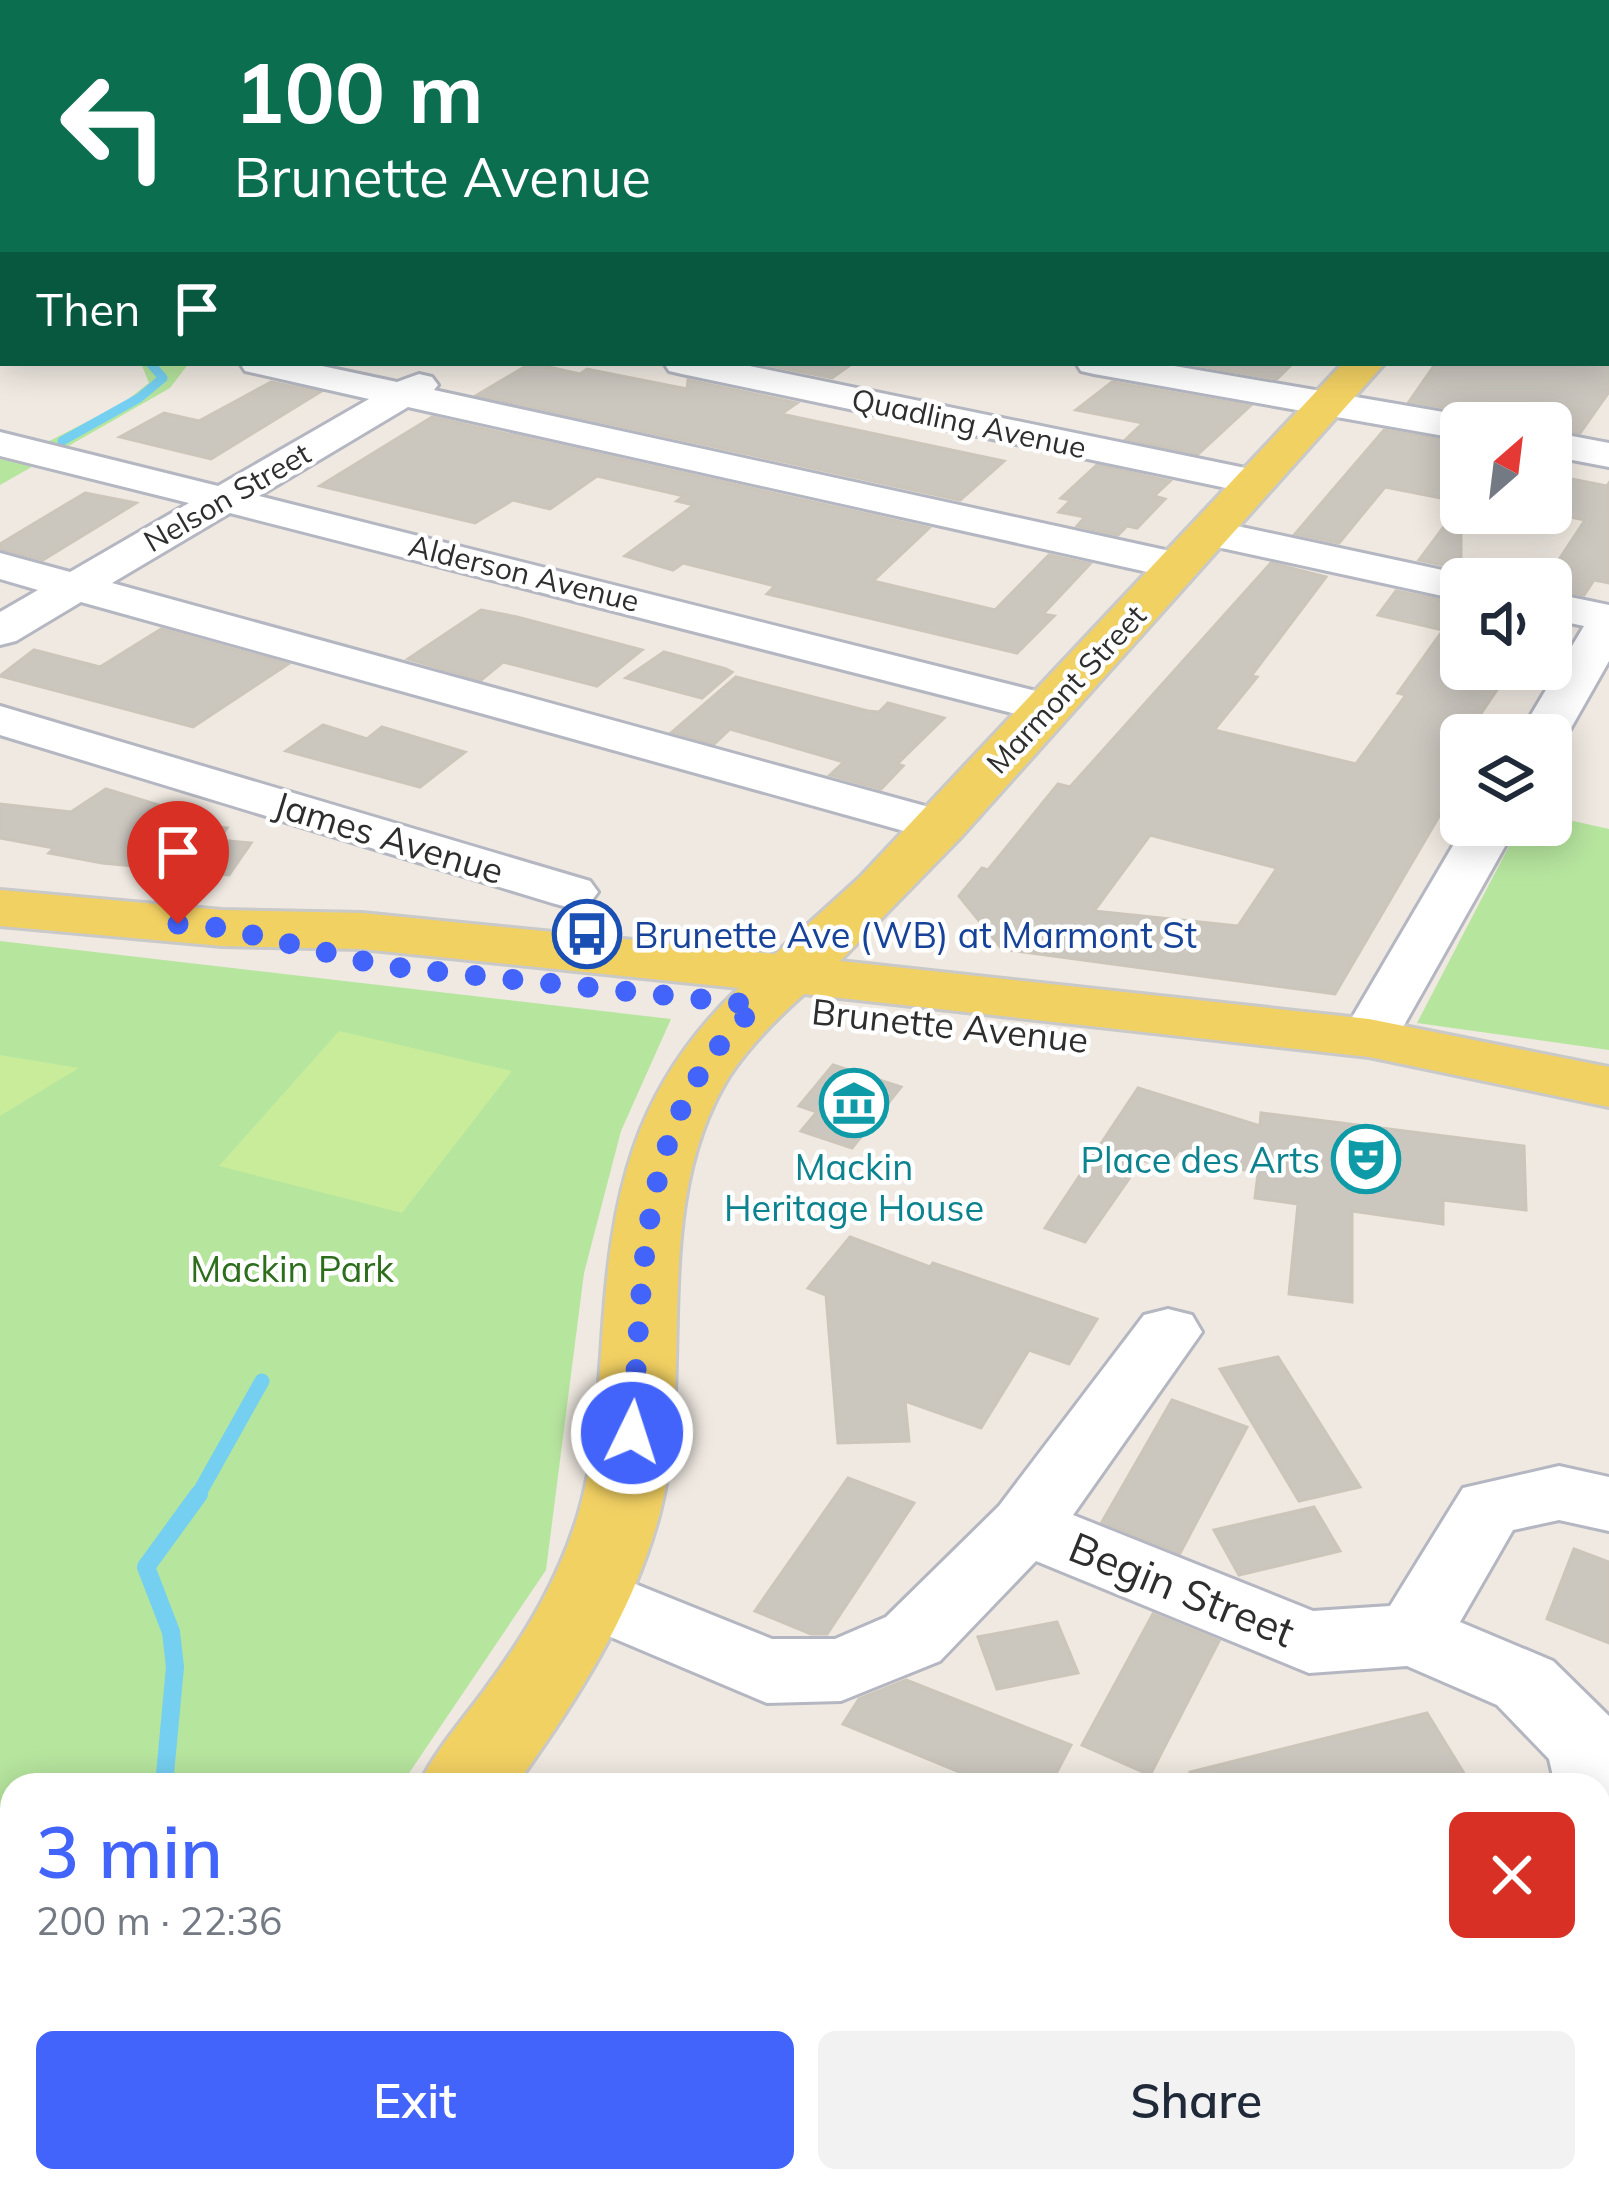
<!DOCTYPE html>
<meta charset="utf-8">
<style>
body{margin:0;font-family:Mulish,sans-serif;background:#f2f2f3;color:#1f2937;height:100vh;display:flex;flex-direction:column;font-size:45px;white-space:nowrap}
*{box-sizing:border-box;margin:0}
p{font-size:39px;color:#747a83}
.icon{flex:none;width:66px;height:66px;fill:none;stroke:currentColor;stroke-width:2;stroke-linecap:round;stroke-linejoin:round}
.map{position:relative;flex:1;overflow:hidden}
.details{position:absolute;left:0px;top:1773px;width:1611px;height:420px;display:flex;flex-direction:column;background:#fff;border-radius:36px 36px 0 0;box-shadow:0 6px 30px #0003}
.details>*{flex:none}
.hud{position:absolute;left:0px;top:0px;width:1611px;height:366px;box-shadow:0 6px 30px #0003;background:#0b6e4f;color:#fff;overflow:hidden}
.needle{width:78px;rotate:28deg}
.controls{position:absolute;left:1440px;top:402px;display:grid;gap:24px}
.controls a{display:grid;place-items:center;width:132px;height:132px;border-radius:18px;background:#fff;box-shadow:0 6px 30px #0003;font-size:60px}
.pin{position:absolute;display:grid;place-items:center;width:102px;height:102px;color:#fff;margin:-123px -51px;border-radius:50% 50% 50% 0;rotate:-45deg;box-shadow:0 0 12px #0007}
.pin .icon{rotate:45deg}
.me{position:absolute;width:132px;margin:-66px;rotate:4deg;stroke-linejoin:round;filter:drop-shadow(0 0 9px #0008)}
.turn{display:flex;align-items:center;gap:42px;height:252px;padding:0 36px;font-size:54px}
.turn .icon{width:156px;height:156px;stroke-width:2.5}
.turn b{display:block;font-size:84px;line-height:102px}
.then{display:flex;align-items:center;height:114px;padding:0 36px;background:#0003;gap:24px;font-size:45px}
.round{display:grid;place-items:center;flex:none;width:126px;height:126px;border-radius:18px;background:#f2f2f3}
.head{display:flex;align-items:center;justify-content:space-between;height:204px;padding:0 36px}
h1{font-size:72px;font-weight:600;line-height:90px;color:#4264fb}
.cta{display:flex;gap:24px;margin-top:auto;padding:24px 36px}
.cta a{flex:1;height:138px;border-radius:18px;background:#4264fb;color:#fff;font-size:48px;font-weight:600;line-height:138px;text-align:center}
.cta a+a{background:#f2f2f3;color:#1f2937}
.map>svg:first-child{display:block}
.green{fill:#b6e59e}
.pitch{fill:#c9ec9a}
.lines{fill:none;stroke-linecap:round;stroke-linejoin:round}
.stream-far3{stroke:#75cff0;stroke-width:6}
.stream-far2{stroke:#75cff0;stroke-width:9}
.stream-far1{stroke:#75cff0;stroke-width:15}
.stream{stroke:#75cff0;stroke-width:18}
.building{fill:#cbc7bf;stroke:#cbc5ba;stroke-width:3;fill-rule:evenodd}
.minor-casing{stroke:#b4b7c1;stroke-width:6}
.major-casing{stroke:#c9c9c9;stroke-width:6}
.minor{fill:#fff;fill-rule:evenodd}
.major{fill:#f2d163;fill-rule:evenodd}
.route{stroke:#4264fb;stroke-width:21;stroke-dasharray:0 37.8}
.labels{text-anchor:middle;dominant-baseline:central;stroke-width:9;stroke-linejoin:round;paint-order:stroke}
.far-street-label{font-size:30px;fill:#2e2e2e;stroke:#fff}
.street-label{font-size:36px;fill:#2e2e2e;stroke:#fff}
.transit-label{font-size:36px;fill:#164399;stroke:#fff;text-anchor:start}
.culture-label{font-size:36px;fill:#0d838f;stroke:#fff;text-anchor:end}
.park-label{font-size:36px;fill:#2c6e1b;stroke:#fff}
.near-street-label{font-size:42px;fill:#2e2e2e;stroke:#fff}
</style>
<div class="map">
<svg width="1609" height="2193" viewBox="0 0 1609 2193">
<rect width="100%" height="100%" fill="#efe9e1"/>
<g class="green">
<path d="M141 363H189L170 388 0 485V459L10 461 122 404 149 383Z"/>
<path d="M1551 816 1609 829V1050L1417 1023 1520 825H1551Z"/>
<path d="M0 941 671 1019 621 1131 584 1273 546 1570 401 1785H12V2181H81L71 2193H0Z"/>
</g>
<g class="pitch">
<path d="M339 1031 512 1071 402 1213 219 1166Z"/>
<path d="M0 1055 79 1068 0 1116Z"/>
</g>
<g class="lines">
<path class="stream-far3" d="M500 3 504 0"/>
<path class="stream-far2" d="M62 441 139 398 163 378 150 363"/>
<path class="stream-far1" d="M197 1497 262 1381"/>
<g class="stream">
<path d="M164 1785 175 1667 171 1632 146 1567 199 1494"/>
<path d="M0 2157 12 2143"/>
</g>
</g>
<g class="building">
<path d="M531 363 580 374 587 369 687 389 688 380 797 403 781 414 1004 461 960 500 477 395Z"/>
<path d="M757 363H853L832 378Z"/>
<path d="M1184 363H1293L1277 379Z"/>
<path d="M1436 363H1609V392L1580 433 1551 428V420L1461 404V410L1409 402Z"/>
<path d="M271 382 320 392 211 459 120 437 164 413 199 421Z"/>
<path d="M1112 382 1250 406 1198 454 1126 439 1143 423 1076 410Z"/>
<path d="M432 417 929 528 873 581 995 610 1049 555 1090 564 1043 614 1054 616 1017 653 767 594 775 586 683 563 673 570 625 556 694 505 677 501 684 496 597 476 550 509 513 500 475 523 320 486Z"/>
<path d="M1384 430 1461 443V502L1385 487 1339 543 1295 534Z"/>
<path d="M1097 465 1170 481 1154 496 1165 499 1137 528 1127 526 1118 535 1077 526 1085 517 1059 512 1071 500 1061 498Z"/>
<path d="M1551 475 1607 486 1609 483V583L1594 580 1584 595 1551 589V572L1585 520 1551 513Z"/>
<path d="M85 493 136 503 43 560 0 549V544Z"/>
<path d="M1461 504V569L1419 560Z"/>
<path d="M1271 563 1326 577 1251 676 1257 677 1214 730 1356 764 1406 695 1398 693 1443 630 1378 615 1396 591 1461 604V669H1511L1478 718 1483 719 1473 735H1461V755L1441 786 1455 789 1335 994 1002 949 959 896 982 868 988 870 1058 784 1070 787ZM1150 835 1277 868 1238 926 1094 911Z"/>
<path d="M481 610 517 617 642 650 597 686 503 662 481 680 408 659Z"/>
<path d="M161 629 288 664 193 727 0 676 34 650 100 667Z"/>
<path d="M664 652 726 669 732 672 702 698 626 678Z"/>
<path d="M736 677 868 711 879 712 888 703 944 718 897 764 903 766 881 789 830 775 844 762 730 729 714 744 672 732Z"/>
<path d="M323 725 367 739 382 727 465 752 420 787 286 751Z"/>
<path d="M106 789 178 811 167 822 227 828 218 840 251 843 229 875 102 863 49 853 54 848 0 838V804L71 812Z"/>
<path d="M833 1065 901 1087 852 1148 801 1131 817 1112 799 1106Z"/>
<path d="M1138 1088 1260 1126 1261 1113 1524 1146 1526 1210 1443 1200V1224L1352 1211V1302L1289 1294 1298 1204 1255 1198 1258 1174 1179 1150 1167 1168 1142 1160 1085 1242 1045 1228Z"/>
<path d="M850 1237 930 1267 933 1263 1097 1319 1069 1364 1029 1350 981 1428 905 1401 909 1441 838 1443 826 1295 808 1288Z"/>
<path d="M1278 1357 1360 1487 1299 1501 1220 1369Z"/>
<path d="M1172 1400 1247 1427 1180 1553 1102 1522Z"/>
<path d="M848 1478 914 1503 827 1634H811L755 1611Z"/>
<path d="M1314 1507 1340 1551 1239 1575 1214 1530Z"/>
<path d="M1574 1549 1609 1562V1643L1547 1619Z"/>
<path d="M1153 1614 1219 1641 1150 1775 1082 1745Z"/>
<path d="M1057 1622 1078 1673 997 1689 978 1637Z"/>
<path d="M906 1680 1071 1745 1050 1785H991L843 1724 859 1699Z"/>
<path d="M1427 1713 1465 1775 1424 1785H1192L1190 1772Z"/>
</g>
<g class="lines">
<g class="minor-casing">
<g id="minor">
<path d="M66 0H107L110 3H68Z"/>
<path d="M355 0H397L400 3H357Z"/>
<path d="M626 0H669L672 3H628Z"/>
<path d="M896 0H940L943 3H898Z"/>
<path d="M1184 0H1229L1232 3H1186Z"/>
<path d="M1462 0H1508L1511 3H1464Z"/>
<rect x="1608" y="9" width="1" height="16"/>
<rect x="0" y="24" width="3" height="16"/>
<rect x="0" y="85" width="3" height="16"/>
<rect x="1608" y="87" width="1" height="16"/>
<path d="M3 205V225L0 226V206Z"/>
<rect x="1608" y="219" width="1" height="20"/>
<rect x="0" y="292" width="3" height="20"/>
<rect x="1608" y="315" width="1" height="22"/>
<path d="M240 363H308L397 382 419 374 432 377 438 385 434 390 1179 553 1194 557 1201 566 1194 575 1179 579 408 407 259 496 1064 698 1071 708 1064 718 1047 722 230 513 112 583 958 815 966 826 958 837 940 841 81 602 16 641 0 645V612L38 590 0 579V553L70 572 189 503 0 456V432L218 486 369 399 245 371Z"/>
<path d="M664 363H735L1255 470 1269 473 1275 482 1269 491 1255 494 682 374 669 371Z"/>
<path d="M1076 363H1157L1461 415 1478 423H1461V439L1094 374 1081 371Z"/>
<path d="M1551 432 1609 443V467L1551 456Z"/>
<path d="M1209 520 1461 574 1477 579H1461V600L1194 542 1188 533 1194 524Z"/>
<path d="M1551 593 1609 605V661L1567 735 1560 745 1551 748V735H1519L1584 626 1551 619Z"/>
<path d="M0 706 590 881 598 892 590 903 571 908 552 903 0 735Z"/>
<path d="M1465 825H1517L1390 1050 1369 1055 1348 1050 1340 1038Z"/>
<path d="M1168 1309 1192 1315 1202 1332 1073 1515 1313 1611 1390 1606 1463 1488 1559 1466 1609 1477V1531L1559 1520 1513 1530 1460 1622 1553 1661 1609 1716V1900L1599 1904V1785H1555L1549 1759 1497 1705 1407 1666 1309 1673 1036 1561 940 1661 841 1701 767 1703 561 1616 550 1595 561 1574 588 1565 772 1639H835L886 1617 999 1506 1144 1315Z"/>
<path d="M729 2181H825L820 2193H723Z"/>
</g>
</g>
<g class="major-casing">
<g id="major">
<path d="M1609 97V116H1608V97Z"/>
<path d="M1343 363H1385L961 837 840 961 1369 1019 1609 1067V1107L1369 1057 804 994C777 1018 750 1045 730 1075 648 1206 696 1370 660 1512 634 1612 575 1703 516 1785H419C436 1749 463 1720 486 1688 526 1634 560 1577 579 1512 595 1457 598 1398 602 1341 611 1198 631 1090 739 988L362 949 222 946 0 926V890L222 910 362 913 775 954 859 878Z"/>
<path d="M110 2181H218L213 2193H105Z"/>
</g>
</g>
<use href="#minor" class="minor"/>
<use href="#major" class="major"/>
</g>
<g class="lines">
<path class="route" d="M178 924 223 928 384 966 758 1005C633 1114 644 1282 632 1433"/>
</g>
<defs>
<g id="bus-ring" transform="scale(3.45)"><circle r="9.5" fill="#fff" stroke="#1a4fb4" stroke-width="1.5"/><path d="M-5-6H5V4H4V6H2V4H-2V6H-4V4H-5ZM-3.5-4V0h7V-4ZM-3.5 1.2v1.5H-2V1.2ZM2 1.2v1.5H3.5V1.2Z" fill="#1a4fb4"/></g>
<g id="museum-ring" transform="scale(3.45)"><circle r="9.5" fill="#fff" stroke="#0f9aa8" stroke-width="1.5"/><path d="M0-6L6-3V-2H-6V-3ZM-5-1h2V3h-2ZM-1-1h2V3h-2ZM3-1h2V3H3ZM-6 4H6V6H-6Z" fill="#0f9aa8"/></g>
<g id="theatre-ring" transform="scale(3.45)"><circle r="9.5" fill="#fff" stroke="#0f9aa8" stroke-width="1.5"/><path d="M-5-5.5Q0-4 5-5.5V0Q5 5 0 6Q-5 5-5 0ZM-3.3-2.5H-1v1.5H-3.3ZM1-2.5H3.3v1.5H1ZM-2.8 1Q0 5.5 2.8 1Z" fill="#0f9aa8"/></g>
</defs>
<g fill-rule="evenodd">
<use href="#bus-ring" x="587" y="934"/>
<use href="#museum-ring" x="854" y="1103"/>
<use href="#theatre-ring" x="1366" y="1159"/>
</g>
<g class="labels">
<g class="far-street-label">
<text transform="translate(969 423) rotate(12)">Quadling Avenue</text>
<text transform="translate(227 497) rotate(-30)">Nelson Street</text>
<text transform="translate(524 573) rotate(14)">Alderson Avenue</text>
<text transform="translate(1066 689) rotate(-47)">Marmont Street</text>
</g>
<g class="street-label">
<text transform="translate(389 837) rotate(17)">James Avenue</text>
<text transform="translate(950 1025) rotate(6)">Brunette Avenue</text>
</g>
<g class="transit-label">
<text x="634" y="934">Brunette Ave (WB) at Marmont St</text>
</g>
<g class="culture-label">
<text x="1320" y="1159">Place des Arts</text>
<text x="854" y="1166" text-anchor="middle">Mackin<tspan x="854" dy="41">Heritage House</tspan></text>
</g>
<g class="park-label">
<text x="292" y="1268">Mackin Park</text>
</g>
<g class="near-street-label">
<text transform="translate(1182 1589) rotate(22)">Begin Street</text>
</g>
</g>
</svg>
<div class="controls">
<a><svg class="needle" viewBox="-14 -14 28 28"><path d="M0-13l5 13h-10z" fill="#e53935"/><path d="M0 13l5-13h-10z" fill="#747a83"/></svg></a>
<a><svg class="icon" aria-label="sound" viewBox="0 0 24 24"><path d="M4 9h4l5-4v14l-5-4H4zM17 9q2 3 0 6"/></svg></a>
<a><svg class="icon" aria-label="layers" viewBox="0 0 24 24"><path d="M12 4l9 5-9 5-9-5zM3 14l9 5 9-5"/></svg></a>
</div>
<div class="pin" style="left:178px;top:924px;background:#d93025"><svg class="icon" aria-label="arrive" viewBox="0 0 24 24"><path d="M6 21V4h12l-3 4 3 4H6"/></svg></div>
<svg class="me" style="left:632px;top:1433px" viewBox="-20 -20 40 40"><circle r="17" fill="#4264fb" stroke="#fff" stroke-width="3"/><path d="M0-11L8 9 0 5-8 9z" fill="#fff"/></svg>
<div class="hud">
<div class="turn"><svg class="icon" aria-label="left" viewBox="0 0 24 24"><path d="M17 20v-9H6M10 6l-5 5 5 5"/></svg><div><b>100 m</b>Brunette Avenue</div></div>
<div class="then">Then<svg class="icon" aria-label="arrive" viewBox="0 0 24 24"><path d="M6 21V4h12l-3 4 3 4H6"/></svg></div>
</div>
<section class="details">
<div class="head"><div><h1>3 min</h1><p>200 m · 22:36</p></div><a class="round" style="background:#d93025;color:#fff"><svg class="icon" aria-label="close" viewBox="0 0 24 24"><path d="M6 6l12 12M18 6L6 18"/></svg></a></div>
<div class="cta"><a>Exit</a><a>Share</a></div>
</section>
</div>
